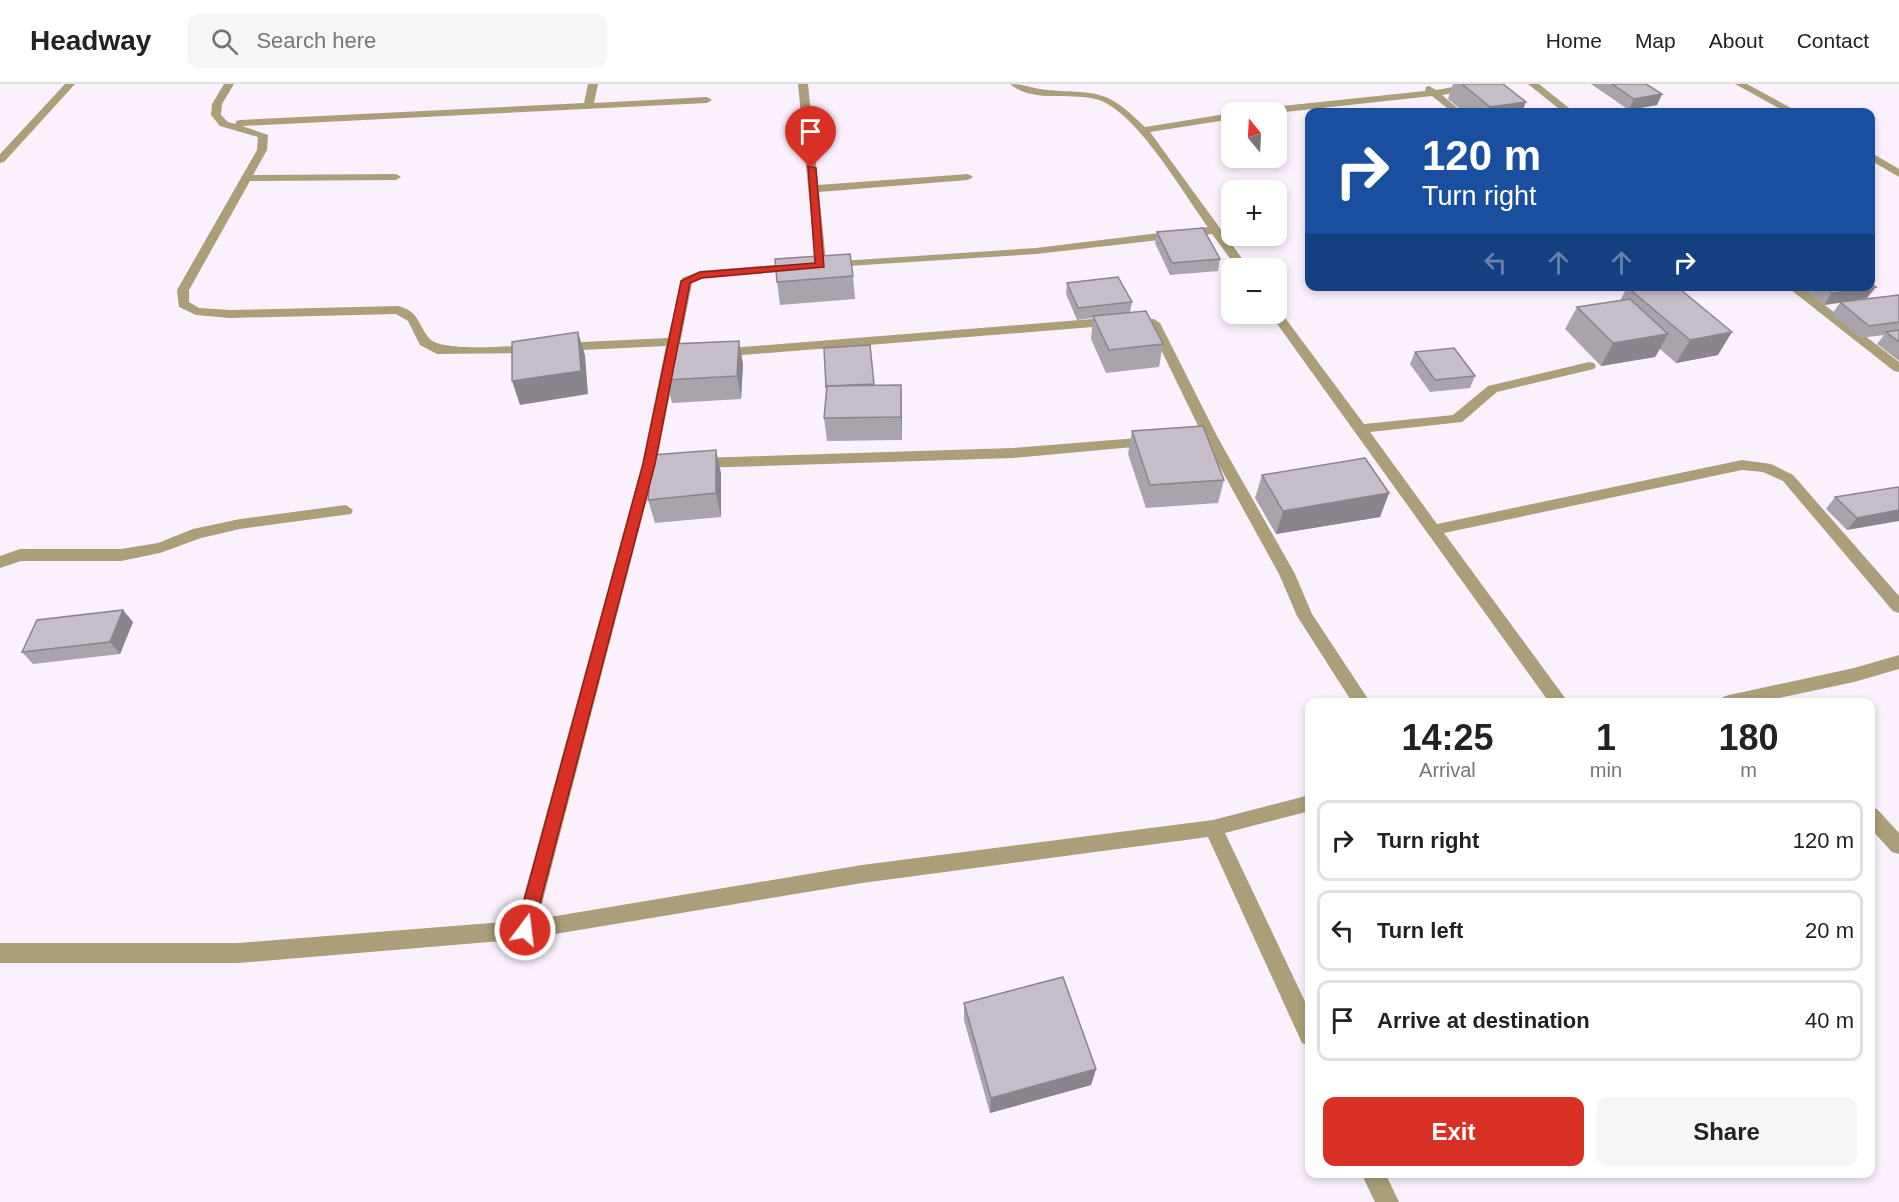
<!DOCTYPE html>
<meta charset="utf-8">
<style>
body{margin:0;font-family:Helvetica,sans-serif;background:#f6f6f6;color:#222;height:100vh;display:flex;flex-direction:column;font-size:22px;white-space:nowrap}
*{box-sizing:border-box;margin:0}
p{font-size:20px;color:#767676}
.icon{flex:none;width:33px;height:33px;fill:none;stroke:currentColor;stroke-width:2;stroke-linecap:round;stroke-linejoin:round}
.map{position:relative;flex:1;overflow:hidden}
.sheet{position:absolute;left:1305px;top:614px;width:570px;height:480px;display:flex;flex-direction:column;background:#fff;border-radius:12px;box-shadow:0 3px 9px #0003}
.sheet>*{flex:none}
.guide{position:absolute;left:1305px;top:24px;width:570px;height:183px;border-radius:12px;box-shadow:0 3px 9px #0003;background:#1a4fa0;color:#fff;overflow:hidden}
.needle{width:39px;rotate:342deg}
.tools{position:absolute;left:1221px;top:18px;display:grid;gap:12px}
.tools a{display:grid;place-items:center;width:66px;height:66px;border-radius:12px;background:#fff;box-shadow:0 3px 9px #0003;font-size:30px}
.pin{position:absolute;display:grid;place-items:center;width:51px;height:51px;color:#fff;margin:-62px -26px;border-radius:50% 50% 50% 0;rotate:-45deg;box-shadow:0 0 6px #0007}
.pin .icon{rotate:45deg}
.me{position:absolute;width:66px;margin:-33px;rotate:15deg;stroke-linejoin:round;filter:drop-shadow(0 0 4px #0008)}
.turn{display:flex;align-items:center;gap:21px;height:126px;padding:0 18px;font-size:27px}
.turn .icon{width:78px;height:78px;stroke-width:2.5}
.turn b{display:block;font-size:42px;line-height:51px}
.lanes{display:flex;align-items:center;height:57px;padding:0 18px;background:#0003;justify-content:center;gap:30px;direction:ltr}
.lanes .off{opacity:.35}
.eta{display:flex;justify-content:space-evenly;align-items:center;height:102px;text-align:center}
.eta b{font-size:36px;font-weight:700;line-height:42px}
.action{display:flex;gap:12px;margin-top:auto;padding:12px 18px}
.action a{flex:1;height:69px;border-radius:12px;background:#d93025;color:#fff;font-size:24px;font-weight:700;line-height:69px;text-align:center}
.action a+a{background:#f6f6f6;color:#222}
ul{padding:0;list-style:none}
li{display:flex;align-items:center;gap:18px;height:81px;margin:0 12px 9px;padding:0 6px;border:3px solid #e0e0e0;border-radius:12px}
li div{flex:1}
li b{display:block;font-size:22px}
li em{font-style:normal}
header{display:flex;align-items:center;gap:36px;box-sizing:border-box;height:84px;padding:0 30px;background:#fff;border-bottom:2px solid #e0e0e0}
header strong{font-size:28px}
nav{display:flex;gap:33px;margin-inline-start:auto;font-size:21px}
.search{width:420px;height:54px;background:#f6f6f6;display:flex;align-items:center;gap:15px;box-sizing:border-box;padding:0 21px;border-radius:12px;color:#767676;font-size:22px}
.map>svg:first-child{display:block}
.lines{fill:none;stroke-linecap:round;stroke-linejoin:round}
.minor{fill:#aa9f78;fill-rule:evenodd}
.wall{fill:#a9a3ac}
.shaded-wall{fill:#8a848c}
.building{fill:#c5bdc8;stroke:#8a848c;stroke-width:1.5}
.route{fill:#d93025;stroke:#8d1f18;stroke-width:1.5}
</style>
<header>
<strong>Headway</strong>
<div class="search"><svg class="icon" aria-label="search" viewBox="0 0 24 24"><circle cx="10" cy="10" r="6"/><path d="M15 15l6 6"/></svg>Search here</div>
<nav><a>Home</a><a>Map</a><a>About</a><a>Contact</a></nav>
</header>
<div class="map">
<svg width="1899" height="1118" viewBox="0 0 1899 1118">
<rect width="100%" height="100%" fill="#faf1fd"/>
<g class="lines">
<g class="minor">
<path d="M65 0H75L4 78 0 79V70Z"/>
<path d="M224 0H234L222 20 221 31 228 38 236 40V37L240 36 584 19 588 0H598L594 19 707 13 712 16 707 19 242 42 268 51 267 66 253 91 396 90 401 93 396 96 250 97 189 206V218L199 224 230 226 398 222C421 228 417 241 430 255 442 268 512 262 532 261L538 265 532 269 437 270 420 261 408 237 396 230 230 234 196 231 179 223 177 206 257 66 258 53 220 42 211 31 212 20Z"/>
<path d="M798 0H808L818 101 968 90 973 93 968 96 819 108 826 178 1036 164 1208 143C1183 109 1138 30 1099 16 1071 7 1034 20 1010 0 1023 0 1034 5 1047 6 1100 10 1105 4 1145 43L1232 29V35L1150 48 1249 184H1237L1212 150 1036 170 816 184Z"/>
<path d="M1471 0H1494L1489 3 1442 11 1462 28H1452L1432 12 1276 29 1249 28 1254 25 1425 7 1426 3 1429 2 1436 6Z"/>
<path d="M1528 0H1539L1574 28H1563Z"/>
<path d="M1735 0H1747L1798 28H1786Z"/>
<path d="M1870 68 1899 85V93L1870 76Z"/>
<path d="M797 179 803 183 801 186 702 194 692 199 656 380 538 835 862 781 1213 736 1310 711V727L1225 749 1310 928V962L1302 959 1208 753 862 799 525 855 238 879H0V859H238L517 837 642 380 666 262 561 267 555 263 561 259 668 254 682 194 700 187Z"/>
<path d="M1786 202H1800L1899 278V288L1894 287Z"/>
<path d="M1276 226 1280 227 1364 340 1453 331 1488 302 1589 278 1594 279 1596 282 1594 285 1497 308 1462 338 1370 348 1437 440 1742 376 1771 380 1793 391 1899 512V529L1893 527 1783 397 1763 388 1742 386 1444 449 1568 618H1549L1270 230H1276Z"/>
<path d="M1105 234 1154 235 1160 239 1218 354 1295 490 1312 530 1370 618H1352L1297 532 1279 490 1204 354 1150 243 1105 242 718 273 712 269 718 265Z"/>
<path d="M1150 353 1157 358 1155 361 1013 374 697 384 690 379 697 374 1013 364Z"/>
<path d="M346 421 353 426 351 430 240 445 201 454 160 469 121 477H21L0 484V472L20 465H121L158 459 193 445 240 435Z"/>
<path d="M1899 571V585L1854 598 1761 618H1720L1723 613 1729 611 1854 584Z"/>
<path d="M1870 723 1877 725 1899 749V770L1892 768 1870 744Z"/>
<path d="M1361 1089H1385L1399 1118H1375Z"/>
</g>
</g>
<g class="wall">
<path d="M1453 0H1503L1522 28H1464L1448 15Z"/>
<path d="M1591 0H1646L1662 10 1657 21 1629 26Z"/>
<path d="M1157 148 1220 175 1218 187 1170 191 1155 159Z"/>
<path d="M853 192 855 215 780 221 777 198Z"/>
<path d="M1067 199 1132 218 1130 228 1163 260 1159 283 1106 289 1091 255 1093 234 1077 236 1066 210Z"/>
<path d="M1803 202H1870L1867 214 1849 217 1899 211V277L1877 260 1884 251 1860 254 1832 230 1840 219 1824 221 1802 204Z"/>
<path d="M1627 203 1718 271 1676 279 1660 265 1655 273 1601 282 1565 245 1577 223 1620 217Z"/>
<path d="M870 261 874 302 901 301 902 324V356L827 357 824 334 827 307 824 264Z"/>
<path d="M1415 268 1475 292 1470 304 1430 308 1410 280Z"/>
<path d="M743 280 741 315 672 319 666 296Z"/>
<path d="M1132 347 1224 396 1218 419 1146 424 1128 370Z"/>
<path d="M721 389V433L655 439 648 416Z"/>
<path d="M1262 391 1389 409 1380 433 1276 450 1255 414Z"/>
<path d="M1899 404 1847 446 1826 425 1835 413Z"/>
<path d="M133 538 120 570 33 580 22 568Z"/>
<path d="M964 919 1096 985 1091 1001 990 1029 964 936Z"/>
</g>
<g class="shaded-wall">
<path d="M1662 10 1657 21 1629 26 1634 15Z"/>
<path d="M1526 18 1522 28H1488L1490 23Z"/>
<path d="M1876 203 1867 214 1824 221 1832 209Z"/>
<path d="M578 248 585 271 588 310 520 321 512 297Z"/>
<path d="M1732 248 1718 271 1676 279 1690 256Z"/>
<path d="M1668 250 1655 273 1601 282 1613 259Z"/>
<path d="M739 257 743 280 741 315 737 292Z"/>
<path d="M901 301 902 324V356L901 333Z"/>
<path d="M716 366 721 389V433L716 409Z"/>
<path d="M1389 409 1380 433 1276 450 1283 427Z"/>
<path d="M1899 426V437L1847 446 1857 434Z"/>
<path d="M123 526 133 538 120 570 110 558Z"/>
<path d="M1096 985 1091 1001 990 1029 991 1014Z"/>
</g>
<g class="building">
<path d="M1462 0H1503L1526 18 1490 23Z"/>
<path d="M1612 0H1646L1662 10 1634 15Z"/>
<path d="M1203 144 1220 175 1172 179 1157 148Z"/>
<path d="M850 170 853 192 777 198 775 175Z"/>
<path d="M1118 193 1132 218 1078 224 1067 199Z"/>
<path d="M1870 199 1876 203 1832 209 1823 202H1870Z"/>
<path d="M1633 202H1676L1732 248 1690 256 1627 203Z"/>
<path d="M1899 211V238L1869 242 1840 218Z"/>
<path d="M1630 215 1668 250 1613 259 1577 223Z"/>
<path d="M1146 227 1163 260 1109 266 1093 232Z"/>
<path d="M1899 246V258L1886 248Z"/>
<path d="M578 248 581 287 512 297V258Z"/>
<path d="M739 257 737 292 666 296 671 260Z"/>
<path d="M870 261 874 300 827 302 826 303 824 264Z"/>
<path d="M1454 264 1475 292 1435 296 1415 268Z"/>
<path d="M901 301V333L824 334 827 302Z"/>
<path d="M1203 342 1224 396 1150 401 1132 347Z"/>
<path d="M716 366V409L648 416 652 371Z"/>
<path d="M1365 374 1389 409 1283 427 1262 391Z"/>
<path d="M1898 403 1899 404V426L1857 434 1835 413Z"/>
<path d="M123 526 110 558 22 568 37 536Z"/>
<path d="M1063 893 1096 985 991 1014 964 919Z"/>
</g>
<path class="route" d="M808 82 816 84 824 183 702 194 690 199 655 380 533 846 531 852 525 854 519 852 516 846 643 380 681 197 700 188 815 179Z"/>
</svg>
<div class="tools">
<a><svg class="needle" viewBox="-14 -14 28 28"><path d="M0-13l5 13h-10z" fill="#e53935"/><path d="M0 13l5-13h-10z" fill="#767676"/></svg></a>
<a>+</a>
<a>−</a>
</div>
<div class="pin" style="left:811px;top:84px;background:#d93025"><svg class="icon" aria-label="arrive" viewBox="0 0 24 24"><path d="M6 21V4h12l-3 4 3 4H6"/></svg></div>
<svg class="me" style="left:525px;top:846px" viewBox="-20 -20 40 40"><circle r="17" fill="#d93025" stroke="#fff" stroke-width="3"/><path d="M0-11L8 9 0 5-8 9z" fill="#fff"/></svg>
<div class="guide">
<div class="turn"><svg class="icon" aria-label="right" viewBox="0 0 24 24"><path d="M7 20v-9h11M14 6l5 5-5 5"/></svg><div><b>120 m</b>Turn right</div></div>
<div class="lanes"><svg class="icon off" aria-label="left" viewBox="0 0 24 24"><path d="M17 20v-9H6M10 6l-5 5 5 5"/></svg><svg class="icon off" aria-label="ahead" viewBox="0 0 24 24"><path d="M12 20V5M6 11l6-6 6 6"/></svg><svg class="icon off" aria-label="ahead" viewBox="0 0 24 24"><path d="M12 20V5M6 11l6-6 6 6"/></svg><svg class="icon" aria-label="right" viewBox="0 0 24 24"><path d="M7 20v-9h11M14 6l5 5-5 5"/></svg></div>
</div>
<section class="sheet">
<div class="eta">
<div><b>14:25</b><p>Arrival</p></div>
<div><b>1</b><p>min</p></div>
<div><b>180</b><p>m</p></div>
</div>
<ul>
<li><svg class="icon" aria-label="right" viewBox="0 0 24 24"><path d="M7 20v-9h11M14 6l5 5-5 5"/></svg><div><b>Turn right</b></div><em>120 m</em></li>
<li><svg class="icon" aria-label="left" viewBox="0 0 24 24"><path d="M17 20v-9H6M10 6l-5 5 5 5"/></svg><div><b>Turn left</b></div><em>20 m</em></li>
<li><svg class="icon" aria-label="arrive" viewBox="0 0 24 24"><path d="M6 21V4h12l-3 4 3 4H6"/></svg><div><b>Arrive at destination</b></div><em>40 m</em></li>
</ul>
<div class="action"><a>Exit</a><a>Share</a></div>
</section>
</div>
